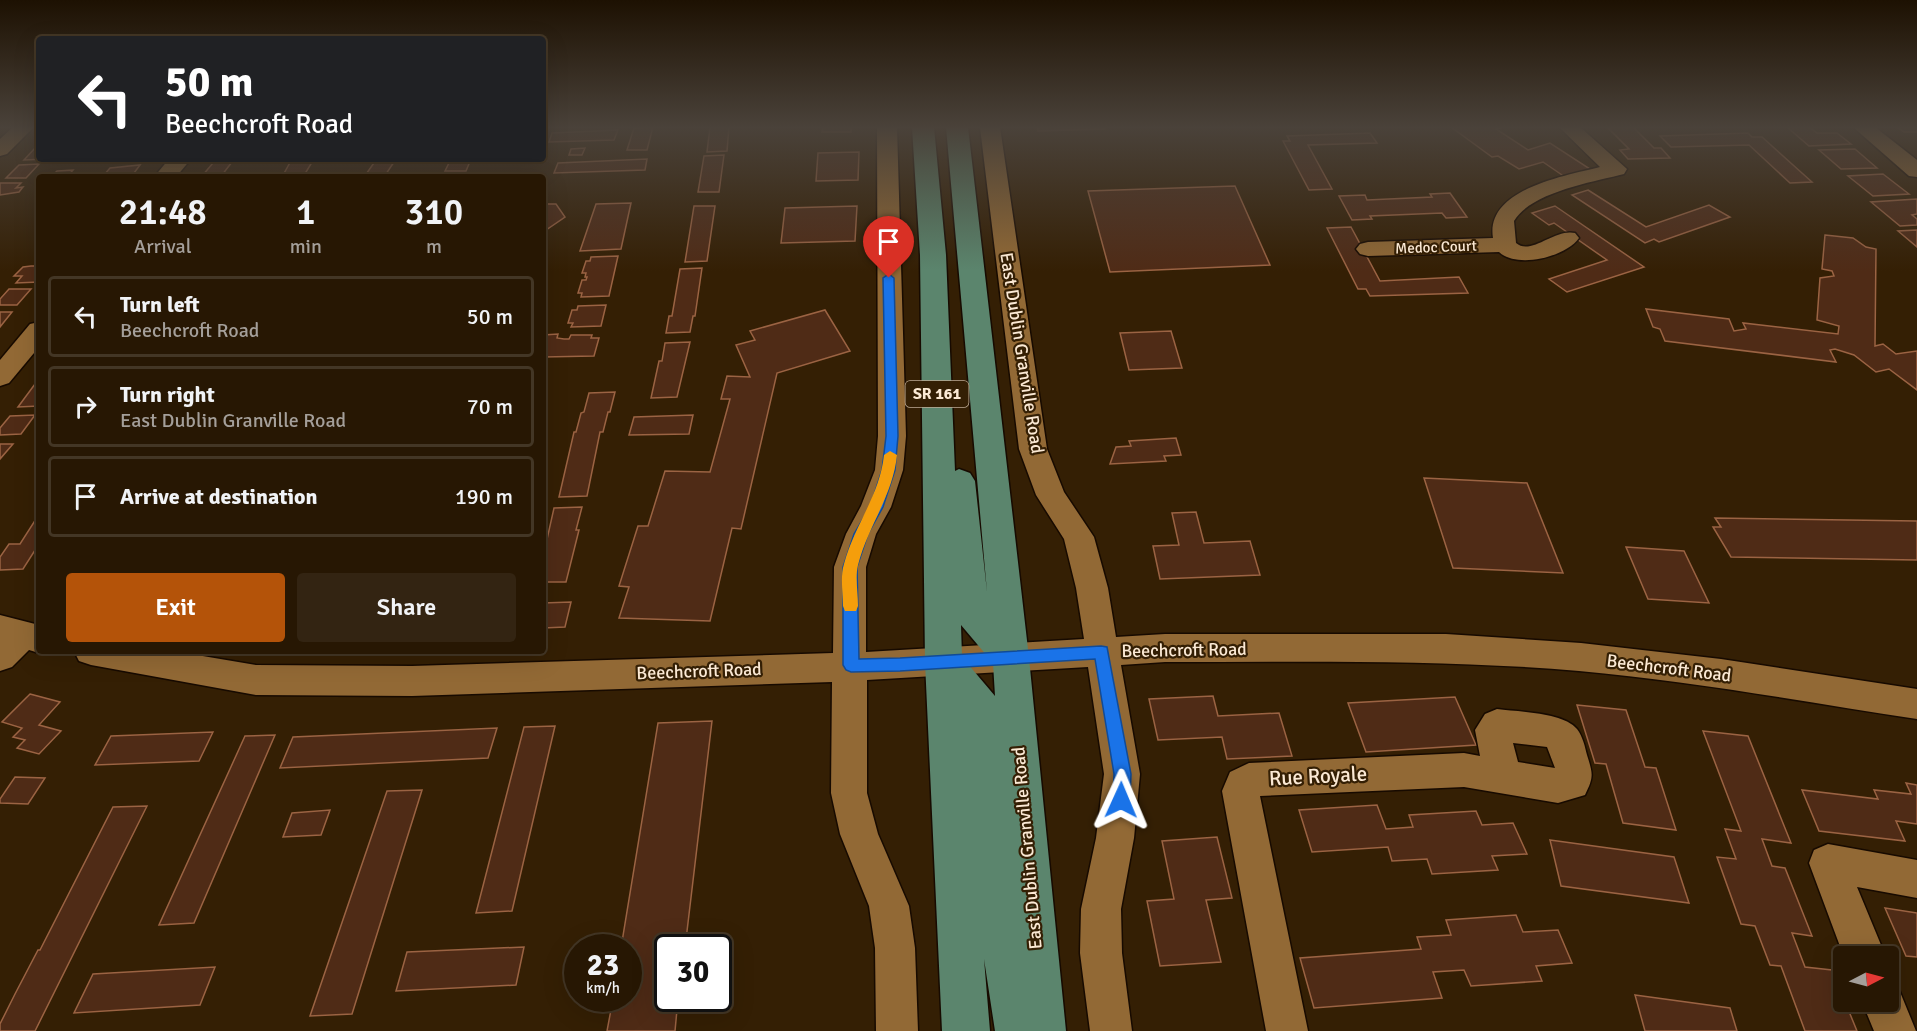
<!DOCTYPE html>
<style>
body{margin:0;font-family:Signika,sans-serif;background:#332412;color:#f1f3f6;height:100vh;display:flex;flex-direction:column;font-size:22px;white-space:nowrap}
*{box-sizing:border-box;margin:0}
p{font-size:20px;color:#a49f9a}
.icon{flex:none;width:33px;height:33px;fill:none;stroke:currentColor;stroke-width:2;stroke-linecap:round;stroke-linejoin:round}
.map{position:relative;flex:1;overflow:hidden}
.details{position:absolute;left:36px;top:174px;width:510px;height:480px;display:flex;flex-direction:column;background:#271703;border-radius:6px;box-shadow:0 6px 24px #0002,0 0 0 2px #433625}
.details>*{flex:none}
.top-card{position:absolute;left:36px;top:36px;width:510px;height:126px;border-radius:6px;box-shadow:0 6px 24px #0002,0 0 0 2px #433625;background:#202124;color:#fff;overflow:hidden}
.needle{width:39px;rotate:84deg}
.tools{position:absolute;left:1833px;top:946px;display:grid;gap:12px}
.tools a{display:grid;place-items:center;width:66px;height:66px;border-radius:6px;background:#271703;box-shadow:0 6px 24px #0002,0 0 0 2px #433625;font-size:30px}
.speed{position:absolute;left:564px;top:934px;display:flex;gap:12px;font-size:30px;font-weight:700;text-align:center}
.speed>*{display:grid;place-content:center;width:78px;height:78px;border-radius:50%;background:#271703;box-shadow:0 6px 24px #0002,0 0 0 2px #433625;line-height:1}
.speed small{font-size:15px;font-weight:400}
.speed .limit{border:3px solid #111;border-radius:9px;background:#fff;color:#111}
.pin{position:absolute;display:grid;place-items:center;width:51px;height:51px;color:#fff;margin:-62px -26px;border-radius:50% 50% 50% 0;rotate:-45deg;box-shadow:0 0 6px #0007}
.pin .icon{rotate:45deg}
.me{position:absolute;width:66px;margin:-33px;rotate:1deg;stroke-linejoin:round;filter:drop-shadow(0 0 4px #0008)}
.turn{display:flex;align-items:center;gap:21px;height:126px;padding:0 30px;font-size:27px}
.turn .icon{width:78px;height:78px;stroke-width:2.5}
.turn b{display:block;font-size:42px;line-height:51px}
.eta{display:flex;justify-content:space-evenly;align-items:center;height:102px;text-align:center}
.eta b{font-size:36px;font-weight:600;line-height:42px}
.cta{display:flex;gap:12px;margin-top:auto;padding:12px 30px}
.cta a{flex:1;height:69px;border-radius:6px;background:#b45309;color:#fff;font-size:24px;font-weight:600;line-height:69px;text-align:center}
.cta a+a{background:#332412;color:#f1f3f6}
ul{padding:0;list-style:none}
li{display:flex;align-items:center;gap:18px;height:81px;margin:0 12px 9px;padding:0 18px;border:3px solid #433625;border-radius:6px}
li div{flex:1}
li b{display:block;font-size:22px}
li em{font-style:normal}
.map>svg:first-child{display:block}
.building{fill:#4f2b16;stroke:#9b6343;stroke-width:1.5}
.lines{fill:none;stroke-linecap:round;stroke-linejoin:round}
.minor-casing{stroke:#170a00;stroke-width:3}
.major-casing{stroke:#170a00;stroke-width:3}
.minor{fill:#926935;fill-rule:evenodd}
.major{fill:#5b856d;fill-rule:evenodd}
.route{fill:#1a73e8;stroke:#114b97;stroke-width:1.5}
.slow{fill:#f59e0b}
.labels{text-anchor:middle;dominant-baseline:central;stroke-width:4.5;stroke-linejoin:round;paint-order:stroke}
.far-street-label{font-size:15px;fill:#fbe9d4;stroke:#341f04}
.shield{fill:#341f04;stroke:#bfac96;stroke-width:1.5}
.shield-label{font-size:16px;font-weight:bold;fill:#fbe9d4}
.street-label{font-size:18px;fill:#fbe9d4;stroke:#341f04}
.near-street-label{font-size:21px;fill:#fbe9d4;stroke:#341f04}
</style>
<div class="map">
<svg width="1917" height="1031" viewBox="0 0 1917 1031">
<rect width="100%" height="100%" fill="#341f04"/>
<g class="building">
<path d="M653 127 647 150H627L634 128Z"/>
<path d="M710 127H729L727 151 707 152Z"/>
<path d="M823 127H851V132H822Z"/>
<path d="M1037 127H1105V129L1038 131Z"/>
<path d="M1451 127H1504L1496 129 1528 150 1550 143 1590 169 1565 177 1543 162 1519 169 1498 156 1492 157Z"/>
<path d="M1607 127H1633L1654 148H1661L1670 158 1628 159 1620 150 1629 149Z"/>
<path d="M1787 127H1809L1817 133H1837L1851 144 1809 146Z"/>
<path d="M1897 127H1917V132H1904Z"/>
<path d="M618 130 614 140 549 142 552 133Z"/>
<path d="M1370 133 1377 143 1308 145 1332 189 1309 190 1283 141H1290L1287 136Z"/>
<path d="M1748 133 1752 137H1762L1812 182 1790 183 1749 145 1671 147 1660 136Z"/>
<path d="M36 147H39V159H49L24 160Z"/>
<path d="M585 148 582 155H569L571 149Z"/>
<path d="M1855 149 1877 168 1841 169 1819 150Z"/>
<path d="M859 152 858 180 816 181 818 153Z"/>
<path d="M724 155 719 192H698L704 156Z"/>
<path d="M292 159H314L303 177H282Z"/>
<path d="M396 159 384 177H364L376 160Z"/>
<path d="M451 159H471L466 171H445Z"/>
<path d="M647 159 645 170 554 173 558 163Z"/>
<path d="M232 162 222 175 202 176 213 163Z"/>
<path d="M39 164 26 178H6L19 165Z"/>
<path d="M140 165 131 177 104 175 110 168Z"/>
<path d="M73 170 67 177H51L57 171Z"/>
<path d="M1883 174 1909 194 1873 196 1848 176Z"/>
<path d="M21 183 16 188 23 187 19 192 0 195V183Z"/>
<path d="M1235 186 1270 265 1110 272 1088 191Z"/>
<path d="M1588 190 1646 227 1709 205 1730 217 1659 242 1654 239 1645 243 1572 195Z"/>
<path d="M1450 193 1467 217 1446 218 1442 213 1370 216 1372 219 1352 220 1339 196 1365 195 1367 200 1432 197 1430 194Z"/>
<path d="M1917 199V214L1912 215 1917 219V225L1900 226 1871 202Z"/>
<path d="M631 203 621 249 580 251 596 204Z"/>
<path d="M543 204H556L565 217 546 230H543Z"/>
<path d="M694 206H715L707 261 685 262Z"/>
<path d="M857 206 855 241 781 243 785 208Z"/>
<path d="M1555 206 1644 267 1567 292 1549 279 1607 260 1554 223 1549 225 1532 213Z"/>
<path d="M1351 227 1380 281 1459 277 1468 293 1370 296 1366 289H1358L1327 228Z"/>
<path d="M1917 230V247L1898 231Z"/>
<path d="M1825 235 1853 238 1866 247 1876 249 1875 346 1883 344 1896 354 1917 351V390L1889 369 1876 372 1854 355 1835 349 1830 350 1836 362 1665 341 1660 329 1653 327 1646 309 1729 319 1734 331 1746 329 1743 323 1838 334 1839 326 1817 320 1820 278 1834 276 1832 271 1822 269Z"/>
<path d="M618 256 609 296 581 297 582 293H578L582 280H586L587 277H585L586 273H582L586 261H590L591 257Z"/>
<path d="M31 266H39V282L16 283 22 276H14L23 267Z"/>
<path d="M702 268 695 316H693L690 332 666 333 669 316H672L680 269Z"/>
<path d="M9 289H31L17 305H0V299Z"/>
<path d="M606 305 601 326 571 327 573 323H568L572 310H577L578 306Z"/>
<path d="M825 310 850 351 777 373 741 529 732 528 710 621 619 618 629 587 619 586 638 526H648L665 471 710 472 730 399H721L727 376 750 377 736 345 755 340 750 331Z"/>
<path d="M0 312H12L0 327Z"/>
<path d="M1171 331 1182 368 1129 370 1120 333Z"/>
<path d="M558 334 557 338 564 339H569L571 335H592L591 338H599L594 356 543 357V335Z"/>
<path d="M690 342 677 397 651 398 659 361H662L665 343Z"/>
<path d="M35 384H39V406L18 407Z"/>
<path d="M615 392 610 412H608L603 432H600L587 496 559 497 574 432H576L581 413 584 412 589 393Z"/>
<path d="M35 415 21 434 0 435V428L10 416Z"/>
<path d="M693 415 689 434 629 435 634 417Z"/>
<path d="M1176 438 1181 455 1164 456 1166 461 1110 464 1116 447 1131 446 1129 441Z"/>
<path d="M0 444H13L0 459Z"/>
<path d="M1424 478 1527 483 1563 573 1453 568Z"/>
<path d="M582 507 576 530H579L566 582H543V557L554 508Z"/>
<path d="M1196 512 1204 543 1250 541 1260 575 1160 579 1153 546 1179 545 1172 513Z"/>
<path d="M1715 518 1917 521V560L1731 557 1713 527H1721Z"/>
<path d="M36 519H39V544L23 569 0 570V557L9 544H20Z"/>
<path d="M1626 547 1684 551 1709 603 1648 599Z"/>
<path d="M571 602 565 627 543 628V603Z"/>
<path d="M30 694 60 702 39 725 61 731 39 754 17 748 25 740 13 737 22 728 2 722Z"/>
<path d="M1213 696 1218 716 1279 713 1292 756 1227 759 1222 737 1158 740 1149 699Z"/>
<path d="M1455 697 1476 745 1366 752 1348 703Z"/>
<path d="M1577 705 1626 710 1645 767 1656 768 1676 830 1623 823 1606 764 1595 763Z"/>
<path d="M712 721 685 948H668V999H678L675 1031H607L613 999H628V948H621L658 723Z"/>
<path d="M555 726 512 911 476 913 524 727Z"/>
<path d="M497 728 488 758 280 768 293 737Z"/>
<path d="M1703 731 1748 736 1791 843 1762 839 1772 866 1785 868 1812 936 1792 933 1805 967 1832 970 1857 1031H1805L1781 966 1770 965 1755 926 1741 924 1717 857 1736 859 1725 829 1741 831Z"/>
<path d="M213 732 199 761 95 765 111 736Z"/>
<path d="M275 735 194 923 159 925 245 736Z"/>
<path d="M15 777 45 778 28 804 0 803V799Z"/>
<path d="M1906 783 1917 785V824L1896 821 1905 841 1819 831 1802 790 1878 799 1874 790 1911 794Z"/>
<path d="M422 790 352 1014 310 1016 387 791Z"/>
<path d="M1377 805 1386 829 1413 827 1409 815 1476 811 1482 825 1513 823 1527 854 1492 856 1498 870 1432 874 1427 859 1392 861 1388 847 1312 852 1299 810Z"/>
<path d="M147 806 35 1031H0V1024L15 994 38 950H40L113 807Z"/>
<path d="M330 810 321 835 283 837 292 813Z"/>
<path d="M1217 837 1232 898 1206 900 1221 962 1160 966 1147 901 1174 899 1162 841Z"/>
<path d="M1550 840 1674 857 1689 903 1561 886Z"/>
<path d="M1885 908 1917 913V957L1906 956Z"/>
<path d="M1516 915 1523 932 1558 930 1572 963 1536 966 1542 981 1471 986 1464 970 1433 972 1442 998 1314 1008 1300 958 1421 949 1417 937 1451 935 1446 920Z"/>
<path d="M524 947 516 985 396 991 407 952Z"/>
<path d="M215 967 200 1005 74 1013 93 974Z"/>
<path d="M1635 995 1730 1008 1737 1031H1645Z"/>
</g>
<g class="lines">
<g class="minor-casing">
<g id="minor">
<path d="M13 127H34L7 154 0 156V139Z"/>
<path d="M877 127H897L906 436 903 470 891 507 876 534 866 567V652L1084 639 1076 588 1064 539 1036 495 1019 449 980 127H1000L1047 449 1064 492 1094 537 1108 588 1116 637 1165 634H1446L1581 643 1721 659 1917 689V719C1805 702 1692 681 1579 671 1441 659 1303 662 1165 662L1121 665 1140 774 1134 838 1121 909 1122 953 1132 1031H1090L1080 953 1081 909 1096 838 1104 774 1088 667 867 680V793L878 834 909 906 915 948 918 1031H876L875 948 869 906 840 834 831 793 832 682 412 696 256 695 91 665 79 661 74 651H173L256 665 412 666 833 653 834 567 846 534 861 506 875 470 878 436Z"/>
<path d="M1559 127H1580L1627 169 1624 174C1593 182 1531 192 1514 221L1516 243C1531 256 1555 228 1575 233L1579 238C1566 257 1517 269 1499 252L1368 256 1360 254 1356 249 1360 244 1368 242 1493 238C1485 189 1565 176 1600 167Z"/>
<path d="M1853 127H1875L1917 160V177L1909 176Z"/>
<path d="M169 159H191L176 177H154Z"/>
<path d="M39 322V347L9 383 0 386V360L30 324Z"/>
<path d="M0 615 39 625V651H44L39 653 29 650 12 667 0 671Z"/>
<path d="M1497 709C1519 712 1563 712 1577 729 1583 737 1585 747 1587 755 1593 774 1594 777 1585 795L1558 803 1464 787 1260 796 1308 1031H1266L1222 791 1230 772 1249 763 1464 753 1480 756 1475 730 1485 714ZM1513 743 1547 747 1555 768 1518 762Z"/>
<path d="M1828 844 1917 860V898L1857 887 1886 957H1844L1809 863 1814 850Z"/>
<path d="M1888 983 1898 987 1916 1031H1874L1862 1002H1888Z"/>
</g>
</g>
<g class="major-casing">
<path id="major" d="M912 127H934L946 255 955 471 959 469 970 473 975 481 987 592 946 127H968L1029 658 1066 1031H995L984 959 990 1031H942L925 662 920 255ZM961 625 993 663 995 696 962 657Z"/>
</g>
<use href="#minor" class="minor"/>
<use href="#major" class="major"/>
</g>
<linearGradient id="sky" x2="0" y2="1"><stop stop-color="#1d1102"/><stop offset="0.47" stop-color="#4a423a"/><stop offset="1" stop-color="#4a423a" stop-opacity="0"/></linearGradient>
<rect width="1917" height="271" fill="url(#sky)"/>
<path class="route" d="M889 274 894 278 898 436 895 470 883 507 868 534 857 567 859 659 900 658 1101 646 1107 647 1131 774 1130 800 1127 806 1121 808 1115 806 1113 800 1114 774 1095 659 900 671 851 672 846 670 843 665V567L854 534 870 507 882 470 886 436 883 278Z"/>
<path class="slow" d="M890 451 897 455C893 495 868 526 858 565 855 577 858 593 858 606L856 611H845L843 606C843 593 840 577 844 564 854 526 880 495 884 455Z"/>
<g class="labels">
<g class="far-street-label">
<text transform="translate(1436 247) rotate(-2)">Medoc Court</text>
</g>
<rect class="shield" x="905.5" y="381" width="63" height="26" rx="4.5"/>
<g class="shield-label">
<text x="937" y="394">SR 161</text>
</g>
<g class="street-label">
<text transform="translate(1022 353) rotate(81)">East Dublin Granville Road</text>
<text transform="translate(1184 650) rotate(-1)">Beechcroft Road</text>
<text transform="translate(1669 668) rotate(7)">Beechcroft Road</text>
<text transform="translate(699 671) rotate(-2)">Beechcroft Road</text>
<text transform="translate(1027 848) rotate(-95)">East Dublin Granville Road</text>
</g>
<g class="near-street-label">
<text transform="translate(1318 776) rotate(-3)">Rue Royale</text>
</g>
</g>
</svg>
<div class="tools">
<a><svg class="needle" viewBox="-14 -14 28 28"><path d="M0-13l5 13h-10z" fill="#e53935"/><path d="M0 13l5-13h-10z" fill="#a49f9a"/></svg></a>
</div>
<div class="speed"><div>23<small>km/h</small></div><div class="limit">30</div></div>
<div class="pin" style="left:889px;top:278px;background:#d93025"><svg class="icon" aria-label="arrive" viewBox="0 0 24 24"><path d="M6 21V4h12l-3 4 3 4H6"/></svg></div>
<svg class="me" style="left:1121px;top:800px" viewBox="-20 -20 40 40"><path d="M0-17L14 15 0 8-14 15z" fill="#1a73e8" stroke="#fff" stroke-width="4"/></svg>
<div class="top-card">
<div class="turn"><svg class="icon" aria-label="left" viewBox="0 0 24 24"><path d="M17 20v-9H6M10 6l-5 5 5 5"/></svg><div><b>50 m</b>Beechcroft Road</div></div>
</div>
<section class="details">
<div class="eta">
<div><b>21:48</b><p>Arrival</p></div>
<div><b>1</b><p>min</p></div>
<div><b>310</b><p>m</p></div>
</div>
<ul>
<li><svg class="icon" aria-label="left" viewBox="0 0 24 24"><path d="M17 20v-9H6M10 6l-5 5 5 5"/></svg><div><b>Turn left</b><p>Beechcroft Road</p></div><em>50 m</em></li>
<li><svg class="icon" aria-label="right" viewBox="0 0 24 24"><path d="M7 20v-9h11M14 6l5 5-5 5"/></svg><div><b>Turn right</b><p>East Dublin Granville Road</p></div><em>70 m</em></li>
<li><svg class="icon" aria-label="arrive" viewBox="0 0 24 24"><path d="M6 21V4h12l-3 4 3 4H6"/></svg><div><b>Arrive at destination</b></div><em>190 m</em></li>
</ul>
<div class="cta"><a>Exit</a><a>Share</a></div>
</section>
</div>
